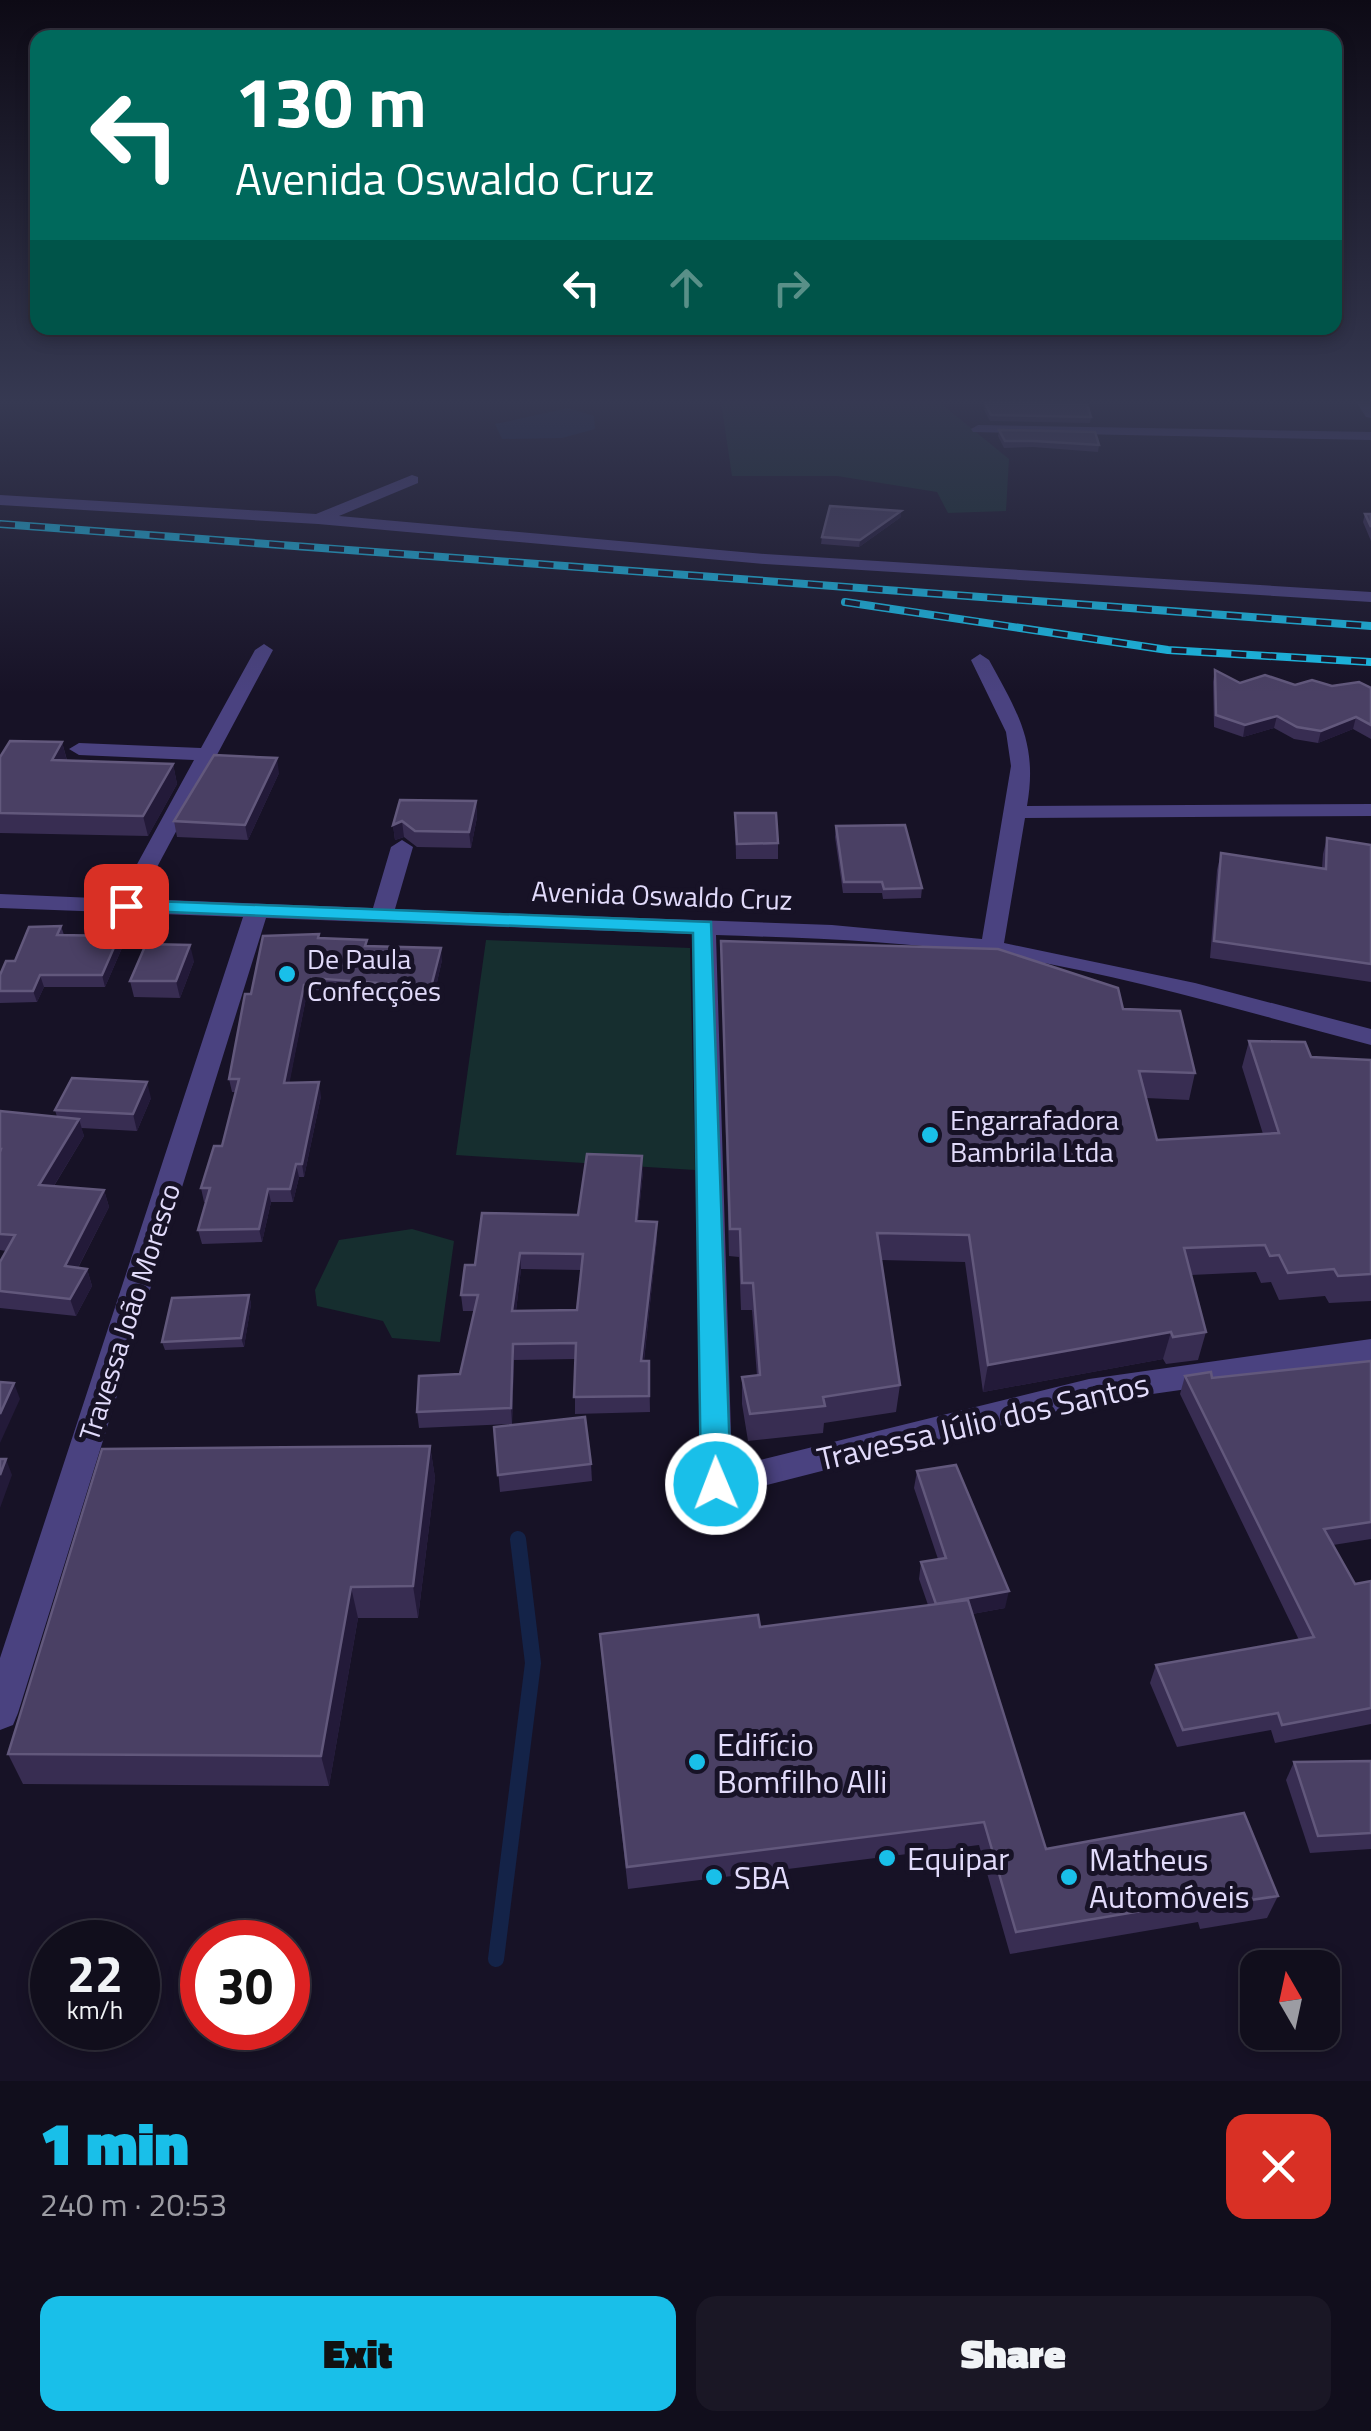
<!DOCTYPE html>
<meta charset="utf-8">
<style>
body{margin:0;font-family:"Titillium Web",sans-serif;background:#1a1725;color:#f1f3f6;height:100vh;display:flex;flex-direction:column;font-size:38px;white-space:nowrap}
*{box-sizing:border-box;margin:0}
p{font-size:32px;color:#9c9ca3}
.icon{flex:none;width:55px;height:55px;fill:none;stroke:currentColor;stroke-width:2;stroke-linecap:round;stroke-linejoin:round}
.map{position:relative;height:2081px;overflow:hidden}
.drawer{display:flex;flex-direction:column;background:#110e1c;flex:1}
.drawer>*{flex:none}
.hud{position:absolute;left:30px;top:30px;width:1312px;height:305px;border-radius:20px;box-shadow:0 5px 15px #0003,0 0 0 2px #302e3b;background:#00695c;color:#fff;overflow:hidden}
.needle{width:65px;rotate:351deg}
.controls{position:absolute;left:1240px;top:1950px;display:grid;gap:20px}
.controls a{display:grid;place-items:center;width:100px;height:100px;border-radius:20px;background:#110e1c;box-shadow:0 5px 15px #0003,0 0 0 2px #302e3b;font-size:50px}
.speed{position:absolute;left:30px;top:1920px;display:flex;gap:20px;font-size:50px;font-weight:700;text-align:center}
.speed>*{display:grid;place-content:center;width:130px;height:130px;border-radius:50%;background:#110e1c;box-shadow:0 5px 15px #0003,0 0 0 2px #302e3b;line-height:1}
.speed small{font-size:25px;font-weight:400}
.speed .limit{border:15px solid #d22;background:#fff;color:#111}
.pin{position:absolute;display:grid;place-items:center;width:85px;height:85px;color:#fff;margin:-42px;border-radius:20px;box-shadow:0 5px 15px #0006}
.me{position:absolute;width:110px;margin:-55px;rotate:359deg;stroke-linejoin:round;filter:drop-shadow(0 0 8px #0008)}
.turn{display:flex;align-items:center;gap:35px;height:210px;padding:0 40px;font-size:45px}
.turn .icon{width:130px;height:130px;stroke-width:2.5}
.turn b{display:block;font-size:70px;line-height:85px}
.lanes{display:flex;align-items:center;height:95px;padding:0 40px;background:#0003;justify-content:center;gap:50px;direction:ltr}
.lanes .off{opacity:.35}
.round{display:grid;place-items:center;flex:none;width:105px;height:105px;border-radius:20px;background:#1a1725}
.headline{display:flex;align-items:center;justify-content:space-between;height:170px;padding:0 40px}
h1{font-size:60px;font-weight:800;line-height:75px;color:#19bfe9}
.cta{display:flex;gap:20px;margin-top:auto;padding:20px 40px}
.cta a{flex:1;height:115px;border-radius:20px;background:#19bfe9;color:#111;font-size:40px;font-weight:800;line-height:115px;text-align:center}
.cta a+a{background:#1a1725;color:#f1f3f6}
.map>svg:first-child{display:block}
.green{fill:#162e2f}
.water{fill:#142348}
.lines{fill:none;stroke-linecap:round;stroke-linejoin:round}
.stream{stroke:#142348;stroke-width:16}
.minor{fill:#4a4280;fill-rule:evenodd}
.rail-casing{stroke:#19bfe9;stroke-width:8}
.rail{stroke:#171226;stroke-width:5;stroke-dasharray:15;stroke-linecap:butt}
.wall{fill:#382d52;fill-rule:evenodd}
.shaded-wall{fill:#231a39}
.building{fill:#4a4064;stroke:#62587c;stroke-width:2.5;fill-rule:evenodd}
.route{fill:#19bfe9;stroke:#107c97;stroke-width:2.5}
.poi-dot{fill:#19bfe9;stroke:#171226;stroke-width:4}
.labels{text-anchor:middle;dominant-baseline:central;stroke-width:10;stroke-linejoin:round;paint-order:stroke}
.street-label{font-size:28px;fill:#e2dbfb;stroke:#171226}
.poi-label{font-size:28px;fill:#e2dbfb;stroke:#171226;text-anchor:start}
.near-street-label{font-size:32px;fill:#e2dbfb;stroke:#171226}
.near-poi-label{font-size:32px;fill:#e2dbfb;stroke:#171226;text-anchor:start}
</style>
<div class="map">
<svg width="1371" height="2081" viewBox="0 0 1371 2081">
<rect width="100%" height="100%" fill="#171226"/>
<g class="green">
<path d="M721 402H939L1009 459 1006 511 948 513 937 492 837 476H732Z"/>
<path d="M486 940 690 948 695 1170 456 1155Z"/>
<path d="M412 1229 454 1241 440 1342 392 1338 383 1321 317 1306 315 1290 339 1240Z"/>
</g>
<path class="water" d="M568 408 594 416 595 429 562 438 502 439 495 424Z"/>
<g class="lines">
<path class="stream" d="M496 1959 533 1663 518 1539"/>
<g class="minor">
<path d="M1356 402H1370L1371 418 1366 417Z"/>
<path d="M978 425 1371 432V440L973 432 971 429Z"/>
<path d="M412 475 418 477V483L339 516 765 554 1371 592V602L765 564 318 524 0 505V495L316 514Z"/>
<path d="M264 644 273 650 140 899 373 908 391 847 402 840 413 847 395 909 832 925 982 939 1011 766 1006 732 971 660 980 654 989 660C1018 713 1038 744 1027 806L1371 804V816L1025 818 1004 943 1195 983 1371 1029V1045C1246 1012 1119 973 991 954 900 941 807 938 716 935L732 1467 1089 1379 1371 1339V1363L1089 1403 716 1498 705 1494 700 1484 693 934 266 918 18 1713 13 1725 0 1730V1658L243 917 0 908V894L118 899 194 760 79 755 69 749 79 743 201 748 255 650Z"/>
</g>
<g class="rail-casing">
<g id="rail">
<path d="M0 524 1371 626"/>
<path d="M845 602 1168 650 1371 662"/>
</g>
</g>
<use href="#rail" class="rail"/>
</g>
<g class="wall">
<path d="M985 403 1091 417 1090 423 990 421 984 410Z"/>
<path d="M999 430 1099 445 1098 452 1033 447 1004 448 998 436Z"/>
<path d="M1365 514H1371V541L1363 522Z"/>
<path d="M901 517 859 547 821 544 822 537Z"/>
<path d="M1215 670 1240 683 1371 688V739L1353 729 1318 743 1294 739 1274 728 1243 737 1214 727 1213 682Z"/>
<path d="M62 742 67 760 173 764 177 784 148 836 0 833V757Z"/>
<path d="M279 773 248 840 177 837 174 821Z"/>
<path d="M476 801 477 817 471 848 417 847 404 837 395 840 393 825Z"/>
<path d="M735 813 778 843V859H736Z"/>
<path d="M836 826 922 888 921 898 883 899 882 893H843L835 837Z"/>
<path d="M1327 838 1371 845V982L1210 958 1217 870 1221 853 1322 868 1323 854Z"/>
<path d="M61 926 64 935 119 936 122 948 105 987H44L37 1002 0 1003V975L15 961Z"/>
<path d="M319 934V938L442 960 433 1000 314 990 313 998H306L289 1083 321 1096 304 1177H299L293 1202H271L262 1242 202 1244 198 1230 206 1202H204L201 1188 222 1146 236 1092H232L229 1079 251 994Z"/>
<path d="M721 941 1123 1009 1195 1073 1189 1100 1146 1098 1157 1140 1263 1134 1242 1067 1249 1041 1311 1057 1371 1060V1301L1329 1303 1325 1296 1279 1300 1271 1282 1261 1283 1256 1272 1191 1275 1206 1332 1198 1360 1166 1364 1163 1359 983 1392 965 1262 881 1260 900 1385 896 1412 824 1423 823 1433 748 1441 742 1404V1377L757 1376 752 1310H741L739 1257 729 1256Z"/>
<path d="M194 961 180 998 134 997 130 981Z"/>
<path d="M151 1098 137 1131 81 1128 84 1136 54 1186 104 1190 109 1207 78 1268 87 1269 92 1286 76 1316 0 1308V1262L6 1251 0 1250V1111L57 1117 55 1110Z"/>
<path d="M643 1172 638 1221 657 1222V1238L644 1361H649L650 1412 575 1414V1359L514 1360 512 1424 419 1428 417 1412 460 1374 474 1311H463L461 1295 475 1265 578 1215ZM521 1269 581 1270 577 1310 516 1311Z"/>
<path d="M249 1295 251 1304 244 1347 165 1350 162 1342Z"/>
<path d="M1371 1361V1539L1333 1545 1355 1584 1371 1581V1724L1275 1743 1271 1730 1177 1747 1150 1683 1156 1665 1299 1640 1180 1394 1185 1376 1212 1378Z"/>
<path d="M494 1427 591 1464 592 1481 500 1492Z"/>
<path d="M430 1446 435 1478 418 1618H358L329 1786 23 1784 8 1754Z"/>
<path d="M917 1471 1005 1608 972 1614 1046 1849 1278 1896 1267 1918 1200 1929 1198 1922 1010 1954 979 1845 628 1889 602 1658 600 1634 760 1627 928 1605 919 1579 921 1562 938 1559 914 1488Z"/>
<path d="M1371 1761V1849L1310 1853 1286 1780 1294 1762Z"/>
</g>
<g class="shaded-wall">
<path d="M901 511V517L859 547 860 540Z"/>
<path d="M1277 716 1274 728 1243 737 1245 725Z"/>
<path d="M1356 717 1353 729 1318 743 1321 731Z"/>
<path d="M62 742 67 761 52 760Z"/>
<path d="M277 758 279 773 248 840 245 825Z"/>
<path d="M173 764 177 784 148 836 143 816Z"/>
<path d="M476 801 477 817 471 848 469 832Z"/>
<path d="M402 821 404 837 395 840 393 825Z"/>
<path d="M119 936 122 948 105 987 102 975Z"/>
<path d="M190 945 194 961 180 998 176 981Z"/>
<path d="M441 948 442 960 433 1000 431 987Z"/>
<path d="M40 975 44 987 37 1002 33 991Z"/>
<path d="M304 985 306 998 287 1096 284 1083Z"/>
<path d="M147 1082 151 1098 137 1131 133 1114Z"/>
<path d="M319 1082 321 1096 304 1177 302 1164Z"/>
<path d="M79 1119 84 1136 44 1202 39 1185Z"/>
<path d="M642 1156 643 1172 636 1237V1221Z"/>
<path d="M296 1164 299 1177 293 1202 290 1189Z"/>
<path d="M268 1189 271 1202 262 1242 259 1229Z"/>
<path d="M104 1190 109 1207 70 1283 65 1266Z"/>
<path d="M657 1222V1238L642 1378 641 1361Z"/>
<path d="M520 1253 521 1269 514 1327 512 1311Z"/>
<path d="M87 1269 92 1286 76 1316 70 1299Z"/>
<path d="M249 1295 251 1304 244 1347 241 1338Z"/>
<path d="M1171 1332 1163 1359 983 1392 988 1365Z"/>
<path d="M513 1344 514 1360 512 1424 511 1408Z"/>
<path d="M14 1383 20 1399 0 1443V1414Z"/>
<path d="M430 1446 435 1478 418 1618 413 1586Z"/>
<path d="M6 1459 12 1475 0 1508V1475Z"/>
<path d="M351 1587 358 1618 329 1786 321 1756Z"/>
<path d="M1009 1591 1005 1608 934 1621 936 1604Z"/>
</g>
<g class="building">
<path d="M985 403 1087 404 1091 417 991 415Z"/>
<path d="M999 430 1095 432 1099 445 1034 441H1005Z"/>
<path d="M830 506 901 511 860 540 822 537Z"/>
<path d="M1365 514H1371V527Z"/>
<path d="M1215 670 1240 683 1265 675 1295 685 1312 680 1332 686 1359 682 1371 688V725L1356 717 1321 731 1297 727 1277 716 1245 725 1216 715Z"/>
<path d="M10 741 62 742 52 760 173 764 143 816 0 813V757Z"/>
<path d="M214 755 277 758 245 825 174 821Z"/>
<path d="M400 800 476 801 469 832 415 831 402 821 393 825Z"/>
<path d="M735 813H776L778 843 737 844Z"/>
<path d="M905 825 922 888 884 889 882 882H844L836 826Z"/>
<path d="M1327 838 1371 845V964L1214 941 1221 853 1326 869Z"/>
<path d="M61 926 57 935 119 936 102 975H40L33 991H0V975L6 961H15L29 927Z"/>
<path d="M319 934 318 938 367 940 365 946 441 948 431 987 312 978 310 985H304L284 1083 319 1082 302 1164H296L290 1189H268L259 1229 198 1230 210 1188H201L214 1146H222L239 1079H229L245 994H251L263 936Z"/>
<path d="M721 941 998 949 1118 988 1123 1009 1180 1011 1195 1073 1139 1071 1157 1140 1279 1133 1249 1041 1305 1042 1311 1057 1371 1060V1274L1338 1276 1334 1269 1288 1273 1279 1255 1270 1256 1265 1245 1184 1248 1206 1332 1173 1337 1171 1332 988 1365 969 1235 877 1233 900 1385 823 1397 825 1406 750 1414 742 1377 760 1375 753 1283H742L740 1229H730Z"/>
<path d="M146 944 190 945 176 981H130Z"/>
<path d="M72 1078 147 1082 133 1114 55 1110Z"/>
<path d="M0 1111 79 1119 39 1185 104 1190 65 1266 87 1269 70 1299 0 1291V1262L15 1235 0 1234V1152L1 1149H0Z"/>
<path d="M587 1154 642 1156 636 1221 657 1222 641 1361H649V1396L574 1397 576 1343 513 1344 511 1408 417 1412 419 1376 460 1374 478 1295H461L465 1265H475L482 1213 578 1215ZM520 1253 583 1254 577 1310 512 1311Z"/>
<path d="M249 1295 241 1338 162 1342 172 1298Z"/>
<path d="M1371 1361V1522L1324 1529 1355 1584 1371 1581V1708L1282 1725 1278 1713 1183 1730 1156 1665 1314 1637 1185 1376 1211 1372 1212 1378Z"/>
<path d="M0 1382 14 1383 0 1414Z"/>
<path d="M585 1417 591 1464 498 1475 494 1427Z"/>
<path d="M430 1446 413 1586 351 1587 321 1756 8 1754 102 1449Z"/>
<path d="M0 1459H6L0 1475Z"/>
<path d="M956 1465 1009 1591 936 1604 921 1562 946 1558 917 1471Z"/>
<path d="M968 1600 1046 1849 1244 1813 1278 1896 1210 1906 1207 1900 1016 1932 984 1822 627 1867 600 1634 758 1615 760 1627Z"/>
<path d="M1371 1761V1833L1318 1836 1294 1762Z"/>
</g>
<linearGradient id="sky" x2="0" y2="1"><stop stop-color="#0d0a15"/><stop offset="0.58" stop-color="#363952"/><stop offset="1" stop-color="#363952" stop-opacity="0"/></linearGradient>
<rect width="1371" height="693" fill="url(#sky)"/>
<path class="route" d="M126 900 711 922 731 1484 726 1493 716 1496 705 1493 701 1484 693 933 118 910 115 906Z"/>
<g class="poi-dot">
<circle cx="287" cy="974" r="10"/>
<circle cx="930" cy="1135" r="10"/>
<circle cx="697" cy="1762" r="10"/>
<circle cx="887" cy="1858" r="10"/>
<circle cx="714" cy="1877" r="10"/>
<circle cx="1069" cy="1877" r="10"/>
</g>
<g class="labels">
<g class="street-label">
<text transform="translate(662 895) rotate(2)">Avenida Oswaldo Cruz</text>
<text transform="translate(129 1312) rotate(-72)">Travessa João Moresco</text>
</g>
<g class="poi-label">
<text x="307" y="958">De Paula<tspan x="307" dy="32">Confecções</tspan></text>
<text x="950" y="1119">Engarrafadora<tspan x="950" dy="32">Bambrila Ltda</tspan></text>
</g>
<g class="near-street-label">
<text transform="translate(983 1421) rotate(-13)">Travessa Júlio dos Santos</text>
</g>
<g class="near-poi-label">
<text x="717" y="1744">Edifício<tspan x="717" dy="37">Bomfilho Alli</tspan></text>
<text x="907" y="1858">Equipar</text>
<text x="1089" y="1859">Matheus<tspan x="1089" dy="37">Automóveis</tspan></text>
<text x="734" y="1877">SBA</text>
</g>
</g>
</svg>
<div class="controls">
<a><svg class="needle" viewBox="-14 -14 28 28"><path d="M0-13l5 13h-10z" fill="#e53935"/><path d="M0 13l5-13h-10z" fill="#9c9ca3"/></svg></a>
</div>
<div class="speed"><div>22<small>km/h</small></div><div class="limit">30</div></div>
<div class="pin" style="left:126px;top:906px;background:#d93025"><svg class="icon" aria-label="arrive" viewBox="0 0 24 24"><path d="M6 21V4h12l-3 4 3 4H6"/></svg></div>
<svg class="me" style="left:716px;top:1484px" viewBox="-20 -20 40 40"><circle r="17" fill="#19bfe9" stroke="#fff" stroke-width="3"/><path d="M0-11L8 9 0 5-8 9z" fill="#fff"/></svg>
<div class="hud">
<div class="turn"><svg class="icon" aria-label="left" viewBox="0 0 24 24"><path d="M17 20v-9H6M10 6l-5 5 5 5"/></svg><div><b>130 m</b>Avenida Oswaldo Cruz</div></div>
<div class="lanes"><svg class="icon" aria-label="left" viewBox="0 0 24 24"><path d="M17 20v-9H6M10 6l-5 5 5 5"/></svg><svg class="icon off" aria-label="ahead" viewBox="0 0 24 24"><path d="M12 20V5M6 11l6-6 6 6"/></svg><svg class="icon off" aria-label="right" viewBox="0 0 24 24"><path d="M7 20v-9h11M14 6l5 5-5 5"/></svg></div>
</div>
</div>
<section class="drawer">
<div class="headline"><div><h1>1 min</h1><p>240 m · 20:53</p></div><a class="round" style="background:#d93025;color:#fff"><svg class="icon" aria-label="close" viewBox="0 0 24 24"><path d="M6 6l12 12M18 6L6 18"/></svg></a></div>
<div class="cta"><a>Exit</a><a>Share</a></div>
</section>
